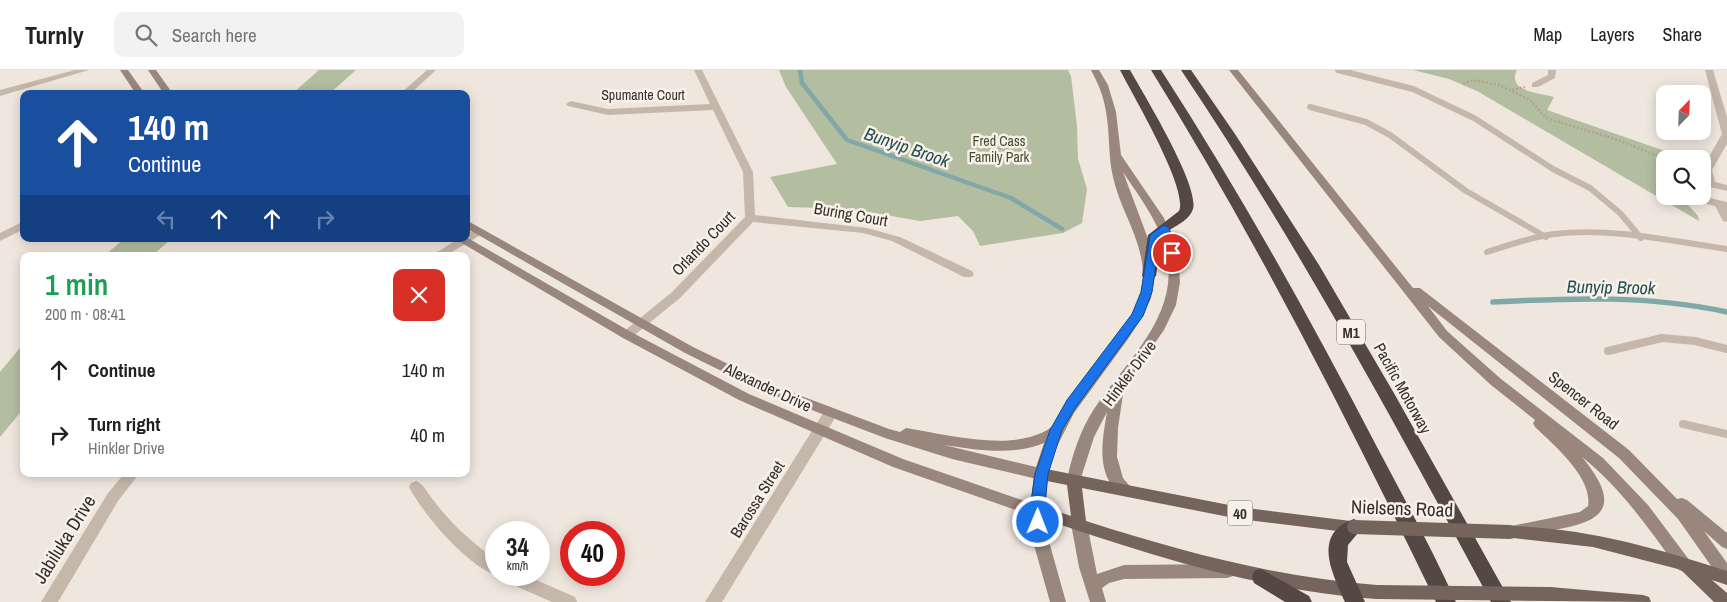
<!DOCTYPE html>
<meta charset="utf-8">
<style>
body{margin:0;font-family:"Archivo Narrow",sans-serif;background:#f2f2f2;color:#202124;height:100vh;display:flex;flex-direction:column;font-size:19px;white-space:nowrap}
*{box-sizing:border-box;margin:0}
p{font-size:16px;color:#757577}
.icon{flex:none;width:28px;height:28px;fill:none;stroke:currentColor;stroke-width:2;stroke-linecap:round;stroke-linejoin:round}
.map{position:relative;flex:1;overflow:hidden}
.drawer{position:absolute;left:20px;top:182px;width:450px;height:225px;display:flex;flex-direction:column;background:#fff;border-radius:10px;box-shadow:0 2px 12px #0003}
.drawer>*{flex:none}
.top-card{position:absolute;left:20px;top:20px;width:450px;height:152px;border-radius:10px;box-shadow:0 2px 12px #0003;background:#1a4fa0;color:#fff;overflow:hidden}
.needle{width:32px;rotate:23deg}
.buttons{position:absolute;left:1656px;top:15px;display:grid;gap:10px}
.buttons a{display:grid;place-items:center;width:55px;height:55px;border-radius:10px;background:#fff;box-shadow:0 2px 12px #0003;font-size:25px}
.speed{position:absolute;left:485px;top:451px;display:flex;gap:10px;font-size:25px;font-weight:700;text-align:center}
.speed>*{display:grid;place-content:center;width:65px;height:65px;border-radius:50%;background:#fff;box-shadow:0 2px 12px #0003;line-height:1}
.speed small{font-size:12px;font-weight:400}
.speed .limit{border:8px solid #d22;background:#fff;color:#111}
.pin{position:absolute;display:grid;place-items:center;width:42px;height:42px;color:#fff;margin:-21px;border:2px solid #fff;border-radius:50%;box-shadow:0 1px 5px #0007}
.me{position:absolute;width:55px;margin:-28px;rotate:1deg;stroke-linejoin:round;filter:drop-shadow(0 0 4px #0008)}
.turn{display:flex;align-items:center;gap:18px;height:105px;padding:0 25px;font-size:22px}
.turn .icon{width:65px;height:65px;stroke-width:2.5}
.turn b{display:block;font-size:35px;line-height:42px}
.lanes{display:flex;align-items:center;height:48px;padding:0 25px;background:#0003;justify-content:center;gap:25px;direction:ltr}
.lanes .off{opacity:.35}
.round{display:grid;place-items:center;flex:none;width:52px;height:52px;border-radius:10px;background:#f2f2f2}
.headline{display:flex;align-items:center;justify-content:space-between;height:85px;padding:0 25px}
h1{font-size:30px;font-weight:600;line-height:38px;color:#1e9e55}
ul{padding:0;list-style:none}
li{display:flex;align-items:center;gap:15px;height:65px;padding:0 25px}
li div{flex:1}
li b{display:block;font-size:19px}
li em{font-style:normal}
header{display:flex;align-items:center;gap:30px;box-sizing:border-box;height:70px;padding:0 25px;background:#fff;border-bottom:1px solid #e0e0e0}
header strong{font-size:24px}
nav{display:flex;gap:28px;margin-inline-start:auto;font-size:18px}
.search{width:350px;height:45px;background:#f2f2f2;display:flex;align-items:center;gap:12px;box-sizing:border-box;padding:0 18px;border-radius:10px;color:#757577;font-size:19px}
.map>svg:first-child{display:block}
.green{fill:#b3bd9f}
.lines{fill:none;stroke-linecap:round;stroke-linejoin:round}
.stream-far1{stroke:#80a8a9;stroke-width:4.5}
.stream{stroke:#80a8a9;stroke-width:5.5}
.path{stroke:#b2a195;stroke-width:2.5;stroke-dasharray:2 2;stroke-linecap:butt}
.lane-far1{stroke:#c6b7ab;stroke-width:6}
.lane{stroke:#c6b7ab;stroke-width:8}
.street{fill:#c6b7ab;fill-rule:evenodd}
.secondary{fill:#99877d;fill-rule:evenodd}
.primary{fill:#75645c;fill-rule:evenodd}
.highway{fill:#554741;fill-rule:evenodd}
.primary-bridge{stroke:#75645c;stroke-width:14}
.route{fill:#1a73e8;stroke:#114b97}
.labels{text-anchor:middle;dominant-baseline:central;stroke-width:5;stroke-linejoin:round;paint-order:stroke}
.far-street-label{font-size:14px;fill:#352d29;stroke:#f7f1ea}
.far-park-label{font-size:14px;fill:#445030;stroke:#f7f1ea}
.shield{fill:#f7f1ea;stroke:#6f6863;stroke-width:1}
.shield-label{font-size:15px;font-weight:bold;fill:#352d29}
.street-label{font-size:16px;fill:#352d29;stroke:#f7f1ea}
.water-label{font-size:18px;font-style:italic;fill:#244f51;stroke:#f7f1ea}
.near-street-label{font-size:19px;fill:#352d29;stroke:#f7f1ea}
</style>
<header>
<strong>Turnly</strong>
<div class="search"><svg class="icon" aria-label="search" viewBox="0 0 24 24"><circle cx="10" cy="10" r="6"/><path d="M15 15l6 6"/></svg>Search here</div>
<nav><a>Map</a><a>Layers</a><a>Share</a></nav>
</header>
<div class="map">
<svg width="1727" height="532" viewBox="0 0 1727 532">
<rect width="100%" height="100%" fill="#efe7de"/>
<g class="green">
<path d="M319 0H356L329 24H292Z"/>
<path d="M779 0H1068L1071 6 1077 56 1078 89 1087 119 1082 153 1063 163 980 176 973 161 958 146 920 151 852 139 788 137 770 107 837 94 786 17Z"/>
<path d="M1413 0H1517C1506 22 1541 23 1554 27L1547 40 1688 89H1665V126H1680L1698 146 1699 151 1477 21 1449 9Z"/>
<path d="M124 169H171L152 186H104Z"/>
<path d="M24 273V338L0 367V302Z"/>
</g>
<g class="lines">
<path class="stream-far1" d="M800 0 802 13 847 70 1011 128 1062 159"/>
<path class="stream" d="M1493 232C1572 228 1649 225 1727 242"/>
<g class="path">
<path d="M1463 14 1473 10 1499 15 1530 30 1546 48 1618 70 1665 89"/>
<path d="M1512 20 1525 17"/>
</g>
<g class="lane-far1">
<path d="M1338 0 1413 19 1474 48 1553 99 1590 118 1620 143 1641 168"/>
<path d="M1310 37 1366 52 1390 65 1466 121 1546 167"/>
<path d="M1487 182C1509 175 1531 167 1554 164 1611 157 1671 171 1727 179"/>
</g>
<g class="lane">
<path d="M1608 281 1662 268 1695 271 1727 279"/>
<path d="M1683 354 1727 364"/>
</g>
<g class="street">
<path d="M75 0H89L0 26V20Z"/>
<path d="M427 0H436L410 24H400Z"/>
<path d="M694 0H702L753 102 755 145 867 158 900 167 972 201 974 204 972 207H964L892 171 863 163 753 152 680 228 631 268H623L621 265 623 262 672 222 745 147 743 102 713 40 608 45 568 36 566 34 571 31 608 39 710 34Z"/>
<path d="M1548 0H1556L1555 8 1538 17H1532V13L1548 5Z"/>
<path d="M1705 0H1713L1727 47V74L1712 100 1715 112 1727 115V121L1702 115V109H1704L1702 99 1722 64Z"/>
<path d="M1702 123 1714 129 1727 132V152L1723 151 1715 136 1707 134 1695 126H1702Z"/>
<path d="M24 151V159L0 171V163Z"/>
<path d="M480 158 486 161 484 163 445 186H431L458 169H466V164Z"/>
<path d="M830 339 835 340 837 344 835 348 722 532H705L825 340Z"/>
<path d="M124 404H139L118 431 58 532H41L108 423Z"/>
<path d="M416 411C424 414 428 424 434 431 451 454 473 473 496 490V505C467 496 423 444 409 417L411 413Z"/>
<path d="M500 505H525L575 527 577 532H552L502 510Z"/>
</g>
<g class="secondary">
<path d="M120 0H128L145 24H136Z"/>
<path d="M148 0H156L173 24H164Z"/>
<path d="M1091 0H1099L1108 15 1116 42 1121 85 1164 148 1178 186 1180 212 1176 235 1164 260 1124 317 1118 358 1117 387 1123 408 1134 421 1132 425C1124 428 1121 424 1115 419 1096 399 1103 366 1107 342L1094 367 1079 414 1074 416 1069 414 1067 410C1072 385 1080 361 1094 339 1124 293 1179 247 1167 186 1161 154 1140 128 1123 102L1153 182 1155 206 1151 228 1143 246 1128 269 1074 343 1055 380 1046 408 1041 410 952 389 885 368 762 321 685 283 466 158V150L693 277 772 315 889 359 900 362 906 358C942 364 994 377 1030 367 1036 365 1046 362 1051 357 1058 352 1067 331 1074 323 1097 290 1144 247 1143 204 1142 168 1120 140 1113 107 1108 86 1110 63 1106 42 1104 27 1098 13 1091 0ZM1044 373 1036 397 944 375C977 380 1013 386 1044 373Z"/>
<path d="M1229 0H1238L1413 218H1420L1629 380 1677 429 1682 428 1687 430 1727 463V479L1722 477 1704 461 1727 493V512L1721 510 1678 449 1619 388 1428 236 1447 261 1501 309 1603 388 1648 435 1693 495 1691 500 1685 502 1679 500C1650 460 1621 418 1582 387 1642 459 1567 455 1516 467L1511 466 1508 461 1511 456 1516 455 1580 442 1588 436C1593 408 1554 375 1535 357L1533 353 1535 350 1491 315 1439 267Z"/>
<path d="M466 167 631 262 749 324 903 389 1042 437 1048 468 1066 532H1050L1032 468 1030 445 893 397 739 330 623 268 455 169Z"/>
<path d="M1079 448 1084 450 1087 454 1097 504 1124 495 1227 494 1233 496 1235 501 1233 506 1227 508 1124 509 1109 513 1102 518 1106 532H1090L1079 497 1071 454 1074 450Z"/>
</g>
<g class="primary">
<path d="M1041 398 1239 437 1359 452 1362 457 1359 462 1354 463 1239 449 1082 418 1086 451C1183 482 1275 507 1377 515L1383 517 1385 522 1383 527 1377 529C1256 520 1146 484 1032 445L1030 441 1034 404 1036 400ZM1047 411 1067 415 1071 446 1045 437Z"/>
<path d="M1510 456C1585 458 1656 478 1727 501V515L1712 510 1727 523V532H1714L1681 500 1674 498 1593 477 1505 467 1502 462 1505 457Z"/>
<path d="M1550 517 1643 525 1649 527 1651 532 1550 531 1544 529 1542 524 1544 519Z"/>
</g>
<g class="highway">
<path d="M1120 0H1130C1143 23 1200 116 1193 139 1189 152 1171 157 1162 166L1156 206 1149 211 1142 206 1148 165 1179 141C1189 119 1132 24 1120 0Z"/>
<path d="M1151 0H1161C1240 122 1310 248 1377 377 1404 428 1432 479 1456 532H1436C1348 350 1257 171 1151 0Z"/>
<path d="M1181 0H1191L1235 64 1319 195 1395 325 1511 532H1491C1394 351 1296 171 1181 0Z"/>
<path d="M1354 449 1360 452 1363 457 1348 475 1347 492 1365 532H1345C1333 504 1311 464 1354 449Z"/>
<path d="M1261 499 1309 526 1312 532H1285L1254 513 1252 507 1254 501Z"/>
</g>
<g class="primary-bridge">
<path d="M1354 457 1510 462"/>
<path d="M1377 522 1550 524"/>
</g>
</g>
<path class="route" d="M1164 155 1169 158 1177 183 1172 187 1168 186 1160 166 1152 222 1143 246 1076 337 1062 360 1048 404 1043 456H1033L1031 432 1035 404 1050 360 1067 330 1132 244 1141 222 1150 165Z"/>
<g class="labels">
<g class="far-street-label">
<text x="643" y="25">Spumante Court</text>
</g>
<g class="far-park-label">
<text x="999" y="71">Fred Cass<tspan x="999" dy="16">Family Park</tspan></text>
</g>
<g class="shield">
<rect x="1337" y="249.5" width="28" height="25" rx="4"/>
<rect x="1227.5" y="430.5" width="25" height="25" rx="4"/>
</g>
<g class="shield-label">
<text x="1351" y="262">M1</text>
<text x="1240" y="443">40</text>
</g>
<g class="street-label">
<text transform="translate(851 144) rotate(10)">Buring Court</text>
<text transform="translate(703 173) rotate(-46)">Orlando Court</text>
<text transform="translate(1129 303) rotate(-53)">Hinkler Drive</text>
<text transform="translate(768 317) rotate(25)">Alexander Drive</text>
<text transform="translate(1403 318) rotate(61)">Pacific Motorway</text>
<text transform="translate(1584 330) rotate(38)">Spencer Road</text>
<text transform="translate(757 429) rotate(-58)">Barossa Street</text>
</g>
<g class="water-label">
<text transform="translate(907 77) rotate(19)">Bunyip Brook</text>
<text transform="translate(1611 217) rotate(1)">Bunyip Brook</text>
</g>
<g class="near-street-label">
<text transform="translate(1402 438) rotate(2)">Nielsens Road</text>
<text transform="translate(64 469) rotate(-58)">Jabiluka Drive</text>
</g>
</g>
</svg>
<div class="buttons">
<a><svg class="needle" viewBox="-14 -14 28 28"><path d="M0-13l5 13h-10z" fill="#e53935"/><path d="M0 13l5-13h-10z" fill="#757577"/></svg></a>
<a><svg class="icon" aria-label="search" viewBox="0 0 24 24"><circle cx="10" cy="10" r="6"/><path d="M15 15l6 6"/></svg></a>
</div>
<div class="speed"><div>34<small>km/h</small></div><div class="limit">40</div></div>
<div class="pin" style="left:1172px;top:183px;background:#d93025"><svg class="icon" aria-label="arrive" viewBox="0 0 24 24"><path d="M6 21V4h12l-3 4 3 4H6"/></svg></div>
<svg class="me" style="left:1038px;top:452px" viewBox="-20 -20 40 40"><circle r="17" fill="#1a73e8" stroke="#fff" stroke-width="3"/><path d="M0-11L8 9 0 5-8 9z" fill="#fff"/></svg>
<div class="top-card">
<div class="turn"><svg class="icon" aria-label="ahead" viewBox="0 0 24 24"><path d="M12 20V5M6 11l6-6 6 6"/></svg><div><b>140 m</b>Continue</div></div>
<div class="lanes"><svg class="icon off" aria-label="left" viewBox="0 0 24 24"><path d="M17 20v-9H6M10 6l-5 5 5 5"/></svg><svg class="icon" aria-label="ahead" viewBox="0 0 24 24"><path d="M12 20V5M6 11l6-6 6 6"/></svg><svg class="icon" aria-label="ahead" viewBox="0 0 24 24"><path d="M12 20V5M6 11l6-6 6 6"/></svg><svg class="icon off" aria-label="right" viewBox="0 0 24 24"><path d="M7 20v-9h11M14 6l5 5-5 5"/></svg></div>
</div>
<section class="drawer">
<div class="headline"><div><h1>1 min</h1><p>200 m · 08:41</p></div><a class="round" style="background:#d93025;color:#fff"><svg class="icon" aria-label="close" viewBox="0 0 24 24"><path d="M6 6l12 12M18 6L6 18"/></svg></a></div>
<ul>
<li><svg class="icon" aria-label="ahead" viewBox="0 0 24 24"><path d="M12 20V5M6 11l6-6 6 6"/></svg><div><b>Continue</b></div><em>140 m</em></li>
<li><svg class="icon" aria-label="right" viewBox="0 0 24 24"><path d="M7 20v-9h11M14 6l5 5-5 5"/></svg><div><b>Turn right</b><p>Hinkler Drive</p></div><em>40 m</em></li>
</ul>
</section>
</div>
